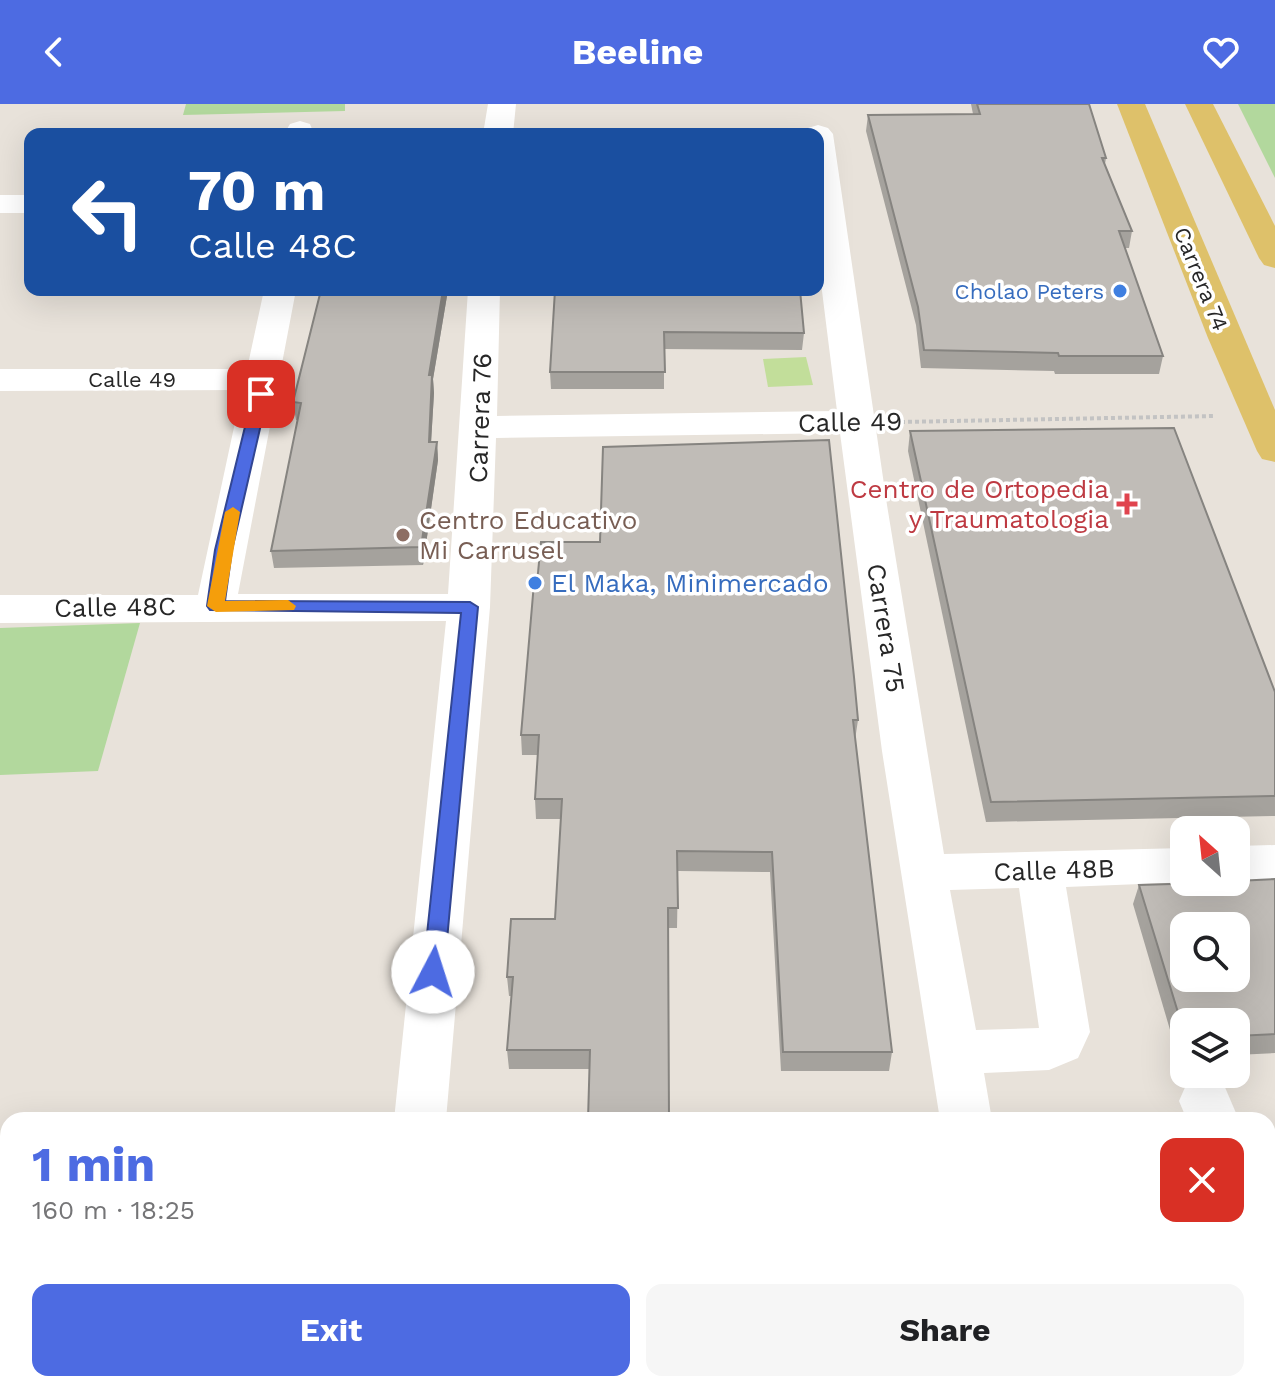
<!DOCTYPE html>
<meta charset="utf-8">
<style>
body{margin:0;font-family:"Work Sans",sans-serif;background:#f6f6f6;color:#202124;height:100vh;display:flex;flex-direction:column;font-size:30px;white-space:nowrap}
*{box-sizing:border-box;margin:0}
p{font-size:26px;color:#757577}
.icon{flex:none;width:44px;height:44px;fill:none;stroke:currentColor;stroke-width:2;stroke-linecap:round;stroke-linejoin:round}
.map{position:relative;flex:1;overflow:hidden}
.details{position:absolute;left:0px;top:1008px;width:1276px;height:280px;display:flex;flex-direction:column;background:#fff;border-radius:24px 24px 0 0;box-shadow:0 8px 32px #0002}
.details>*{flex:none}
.top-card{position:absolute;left:24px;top:24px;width:800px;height:168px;border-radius:16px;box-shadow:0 8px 32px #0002;background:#1a4fa0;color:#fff;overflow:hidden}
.needle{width:52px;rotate:333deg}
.fabs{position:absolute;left:1170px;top:712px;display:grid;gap:16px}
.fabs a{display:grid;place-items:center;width:80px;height:80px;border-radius:16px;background:#fff;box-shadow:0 8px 32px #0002;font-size:40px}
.pin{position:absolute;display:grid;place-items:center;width:68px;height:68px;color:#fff;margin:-34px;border-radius:16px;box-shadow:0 4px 12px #0006}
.me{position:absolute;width:88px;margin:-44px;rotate:5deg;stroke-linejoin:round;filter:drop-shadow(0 0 6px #0008)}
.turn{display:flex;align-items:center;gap:28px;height:168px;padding:0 32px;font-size:36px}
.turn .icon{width:104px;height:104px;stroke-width:2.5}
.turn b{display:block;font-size:56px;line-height:68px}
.round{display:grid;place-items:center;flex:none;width:84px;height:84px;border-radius:16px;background:#f6f6f6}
.summary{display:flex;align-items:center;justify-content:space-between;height:136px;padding:0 32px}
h1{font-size:48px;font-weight:700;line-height:60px;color:#4d6be2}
.cta{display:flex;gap:16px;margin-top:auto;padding:16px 32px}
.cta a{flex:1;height:92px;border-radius:16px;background:#4d6be2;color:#fff;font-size:32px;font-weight:700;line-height:92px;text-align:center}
.cta a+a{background:#f6f6f6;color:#202124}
header{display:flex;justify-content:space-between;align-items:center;height:104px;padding:0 32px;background:#4d6be2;color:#fff;font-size:36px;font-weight:700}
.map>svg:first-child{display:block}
.green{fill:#b2d89d}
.pitch{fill:#c2de9a}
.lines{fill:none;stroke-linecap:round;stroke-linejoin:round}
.path{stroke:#c3c3c3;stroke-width:4;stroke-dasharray:4 3;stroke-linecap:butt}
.minor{fill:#fff;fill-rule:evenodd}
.major{fill:#dec16a;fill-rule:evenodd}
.wall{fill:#a5a29d}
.shaded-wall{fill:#868480}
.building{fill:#c0bcb7;stroke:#868480;stroke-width:2;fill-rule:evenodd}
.route{fill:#4d6be2;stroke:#324693;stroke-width:2}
.slow{fill:#f59e0b}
.shop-dot{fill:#3f7fe0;stroke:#fff;stroke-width:3}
.health-dot{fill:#e0444e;stroke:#fff;stroke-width:3}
.education-dot{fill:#8d6e63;stroke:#fff;stroke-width:3}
.labels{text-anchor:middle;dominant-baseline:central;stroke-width:7;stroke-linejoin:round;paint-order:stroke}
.far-street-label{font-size:22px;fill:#272727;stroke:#fff}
.far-shop-label{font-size:22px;fill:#366cbe;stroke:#fff;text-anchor:end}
.street-label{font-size:26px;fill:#272727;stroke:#fff}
.health-label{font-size:26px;fill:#be3a42;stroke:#fff;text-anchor:end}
.education-label{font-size:26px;fill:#785e54;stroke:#fff;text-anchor:start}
.shop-label{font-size:26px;fill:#366cbe;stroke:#fff;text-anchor:start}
</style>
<header><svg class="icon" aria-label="back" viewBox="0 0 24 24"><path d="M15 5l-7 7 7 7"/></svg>Beeline<svg class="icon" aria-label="heart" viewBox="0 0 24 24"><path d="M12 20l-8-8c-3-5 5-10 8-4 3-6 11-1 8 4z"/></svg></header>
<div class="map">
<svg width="1275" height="1288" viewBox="0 0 1275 1288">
<rect width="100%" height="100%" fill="#e8e2da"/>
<g class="green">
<path d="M186 0H345V7L183 11Z"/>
<path d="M1238 0H1275V74Z"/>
<path d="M140 519 98 667 0 671V524Z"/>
</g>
<path class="pitch" d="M806 253 813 281 768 283 763 255Z"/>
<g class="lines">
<path class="path" d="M901 318 1215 312"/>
<g class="minor">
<path d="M488 0H516L513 30H483Z"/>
<path d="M300 17 310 20 314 30H284L290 20Z"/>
<path d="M818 21 828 24 833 30 887 401 944 750 1184 744V778H1190L1066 783 1090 928 1078 954 1049 966 984 969 992 1016H940L882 647 840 329 496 334 490 503 446 1016H394L446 517 0 519V491H198L242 286 0 287V265H247L264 186H296L238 490H448L468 186H500L497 312 837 307 818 155V30H803L808 24ZM1019 784 1039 924 976 926 950 786Z"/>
<rect x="0" y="91" width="30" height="18"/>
<path d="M1275 741V777L1236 778V742Z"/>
<path d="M1205 974 1224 981 1239 1016H1187L1179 997 1186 981Z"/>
<path d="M1268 1118 1275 1121V1239L1268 1240V1186L1273 1185 1268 1183Z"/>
<path d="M320 1280H381L377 1288H316Z"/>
<path d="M984 1280H1044L1045 1288H985Z"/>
</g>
<g class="major">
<path d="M1117 0H1145L1275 306V358L1262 355 1257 347 1208 234Z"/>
<path d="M1185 0H1213L1275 122V164L1264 161 1259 154Z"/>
</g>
</g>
<g class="wall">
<path d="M971 0H1089L1106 54 1105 60 1132 127 1129 144H1125L1163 252 1159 270H1055L1054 267 921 264 916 221 866 27 868 11 973 10Z"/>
<path d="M448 186 433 275 434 289 431 338H437L438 356 423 461 274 464 271 447 298 316H296L293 298Z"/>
<path d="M555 186 804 229 802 246 664 245V285H551L550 268Z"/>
<path d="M910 327 1275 588V712L986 718 908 347Z"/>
<path d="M858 616 855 636 892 948 889 967H781L770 768 678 767 677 824H668L590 965H509L507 946 512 892H509L507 873 555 815 561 715H536L535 695 538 651H522L521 631Z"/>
<path d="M1275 775V949L1236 951V918H1184V953H1178L1133 800 1139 781Z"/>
</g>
<g class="shaded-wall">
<path d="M443 186H448L433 275 434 289 430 356 429 338V271Z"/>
<path d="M437 338 438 356 423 461 421 443Z"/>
</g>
<g class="building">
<path d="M977 0H1089L1106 54H1102L1132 127H1119L1163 252H1059L1058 249 924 246 918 203 868 11 980 10Z"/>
<path d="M321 186H443L429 271H432L429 338H437L421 443 271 447 301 299 293 298Z"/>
<path d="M555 186H800L804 229 664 228 665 268H550Z"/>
<path d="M1174 324 1275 588V692L991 698 910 327Z"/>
<path d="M829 336 854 573 858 616H853L892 948H783L772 748 677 747 678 804H668L669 1016H588L590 946H507L513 873H507L511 815H555L562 695H535L539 631H521L534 479H537L541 438H600L603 343Z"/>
<path d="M1275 775V930L1236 932V918H1184V928L1139 781 1236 778V777ZM1184 822H1236V874H1184Z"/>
</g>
<path class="route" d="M261 286 268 290 232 446 225 497 470 498 478 503 444 868 433 876 423 868 461 509 210 506 207 502 215 446 253 290Z"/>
<path class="slow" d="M233 403 240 408 225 497 288 496 296 502 294 506 216 508 207 502 225 408Z"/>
<g class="shop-dot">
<circle cx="1120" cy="187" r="8"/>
<circle cx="535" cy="479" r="8"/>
</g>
<path class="health-dot" d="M1123 388h8v8h8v8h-8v8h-8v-8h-8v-8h8z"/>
<circle class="education-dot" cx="403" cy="431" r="8"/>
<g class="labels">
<g class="far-street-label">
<text transform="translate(1201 175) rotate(68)">Carrera 74</text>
<text x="132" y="275">Calle 49</text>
</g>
<g class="far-shop-label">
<text x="1104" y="187">Cholao Peters</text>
</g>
<g class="street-label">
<text transform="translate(480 314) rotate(-88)">Carrera 76</text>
<text transform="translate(850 318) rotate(-1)">Calle 49</text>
<text transform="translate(115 503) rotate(-1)">Calle 48C</text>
<text transform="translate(886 524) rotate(81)">Carrera 75</text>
<text transform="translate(1054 766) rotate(-2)">Calle 48B</text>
</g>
<g class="health-label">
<text x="1109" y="385">Centro de Ortopedia<tspan x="1109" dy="30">y Traumatologia</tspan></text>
</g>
<g class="education-label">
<text x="419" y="416">Centro Educativo<tspan x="419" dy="30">Mi Carrusel</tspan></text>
</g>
<g class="shop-label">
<text x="551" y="479">El Maka, Minimercado</text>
</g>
</g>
</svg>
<div class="fabs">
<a><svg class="needle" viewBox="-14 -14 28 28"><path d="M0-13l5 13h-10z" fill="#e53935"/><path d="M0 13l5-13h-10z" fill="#757577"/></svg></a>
<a><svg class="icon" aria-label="search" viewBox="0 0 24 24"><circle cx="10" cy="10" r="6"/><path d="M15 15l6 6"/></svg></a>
<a><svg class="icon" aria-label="layers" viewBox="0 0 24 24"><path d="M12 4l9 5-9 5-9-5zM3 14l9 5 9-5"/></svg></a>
</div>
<div class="pin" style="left:261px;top:290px;background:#d93025"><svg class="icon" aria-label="arrive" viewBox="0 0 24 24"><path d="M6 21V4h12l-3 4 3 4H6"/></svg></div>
<svg class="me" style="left:433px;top:868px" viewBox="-20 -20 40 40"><circle r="19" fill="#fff"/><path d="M0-13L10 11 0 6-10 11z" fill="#4d6be2"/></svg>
<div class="top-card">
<div class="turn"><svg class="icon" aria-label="left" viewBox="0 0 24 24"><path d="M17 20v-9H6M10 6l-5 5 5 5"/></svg><div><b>70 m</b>Calle 48C</div></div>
</div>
<section class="details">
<div class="summary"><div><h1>1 min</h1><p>160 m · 18:25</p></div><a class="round" style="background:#d93025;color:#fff"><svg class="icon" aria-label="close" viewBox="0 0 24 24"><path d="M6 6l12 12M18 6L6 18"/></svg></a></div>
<div class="cta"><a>Exit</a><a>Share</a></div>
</section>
</div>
